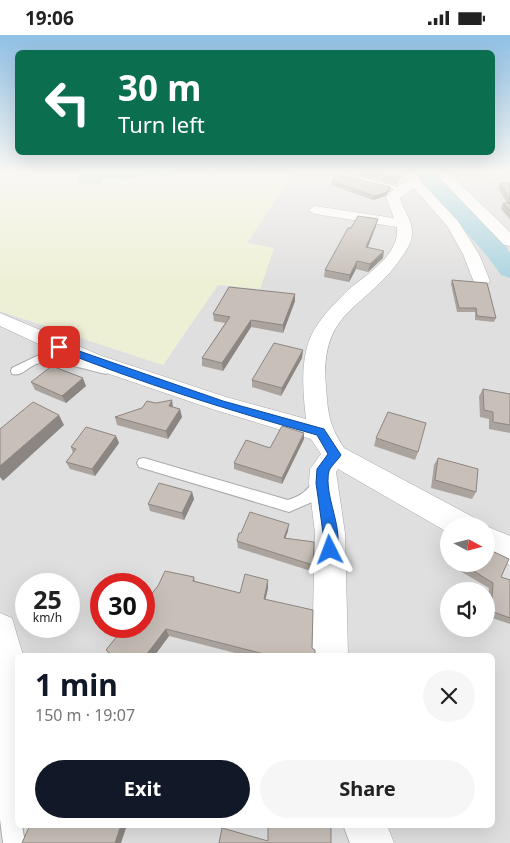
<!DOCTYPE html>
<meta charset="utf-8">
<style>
body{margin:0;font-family:"Noto Sans",sans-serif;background:#f6f6f6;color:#222;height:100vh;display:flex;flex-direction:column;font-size:19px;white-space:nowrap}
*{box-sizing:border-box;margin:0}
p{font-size:16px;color:#767676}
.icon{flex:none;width:28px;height:28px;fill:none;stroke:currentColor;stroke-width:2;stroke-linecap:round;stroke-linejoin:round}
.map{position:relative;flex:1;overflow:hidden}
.drawer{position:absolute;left:15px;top:618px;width:480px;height:175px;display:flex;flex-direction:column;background:#fff;border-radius:8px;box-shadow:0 5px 20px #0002}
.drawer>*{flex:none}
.hud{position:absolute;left:15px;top:15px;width:480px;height:105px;border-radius:8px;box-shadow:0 5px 20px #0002;background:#0b6e4f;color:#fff;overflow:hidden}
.needle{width:32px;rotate:97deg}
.fabs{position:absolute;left:440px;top:482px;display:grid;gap:10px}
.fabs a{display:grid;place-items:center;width:55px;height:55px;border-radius:50%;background:#fff;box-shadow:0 5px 20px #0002;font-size:25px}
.speed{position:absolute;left:15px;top:538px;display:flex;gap:10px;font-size:25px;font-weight:700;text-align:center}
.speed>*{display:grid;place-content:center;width:65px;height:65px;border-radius:50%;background:#fff;box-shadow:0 5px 20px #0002;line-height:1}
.speed small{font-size:12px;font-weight:400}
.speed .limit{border:8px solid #d22;background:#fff;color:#111}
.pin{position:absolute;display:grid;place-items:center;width:42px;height:42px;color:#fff;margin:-21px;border-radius:10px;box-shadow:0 2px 8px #0006}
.me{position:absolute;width:55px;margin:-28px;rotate:357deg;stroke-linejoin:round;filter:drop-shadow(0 0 4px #0008)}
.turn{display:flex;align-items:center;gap:18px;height:105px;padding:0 20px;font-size:22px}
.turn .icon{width:65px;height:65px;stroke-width:2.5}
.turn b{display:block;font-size:35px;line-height:42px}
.round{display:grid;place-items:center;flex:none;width:52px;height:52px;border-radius:26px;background:#f6f6f6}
.overview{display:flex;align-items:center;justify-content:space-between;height:85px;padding:0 20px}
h1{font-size:30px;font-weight:700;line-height:38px;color:#111827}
.primary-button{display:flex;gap:10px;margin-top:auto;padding:10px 20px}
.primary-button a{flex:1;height:58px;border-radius:30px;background:#111827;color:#fff;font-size:20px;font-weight:700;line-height:58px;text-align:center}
.primary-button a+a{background:#f6f6f6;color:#222}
.status{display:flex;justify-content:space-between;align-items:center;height:35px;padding:0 25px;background:#fff;direction:ltr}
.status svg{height:14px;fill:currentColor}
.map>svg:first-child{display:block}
.residential{fill:#e0dfdf;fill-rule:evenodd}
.farmland{fill:#eef0d5}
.forest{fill:#add19e}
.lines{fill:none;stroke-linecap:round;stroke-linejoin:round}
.river{fill:#aad3df;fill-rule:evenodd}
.service-casing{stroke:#a9a9a9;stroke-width:2}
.minor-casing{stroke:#a9a9a9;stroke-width:1}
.tertiary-casing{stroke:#a9a9a9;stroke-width:1}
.service{fill:#fff;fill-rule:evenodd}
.minor{fill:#fff;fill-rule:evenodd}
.tertiary{fill:#fff;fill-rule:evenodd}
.wall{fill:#aba49e}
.shaded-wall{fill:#8b8681}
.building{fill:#c7bfb8;stroke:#8b8681}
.route{fill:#1a73e8;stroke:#114b97}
</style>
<div class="status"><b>19:06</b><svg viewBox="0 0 49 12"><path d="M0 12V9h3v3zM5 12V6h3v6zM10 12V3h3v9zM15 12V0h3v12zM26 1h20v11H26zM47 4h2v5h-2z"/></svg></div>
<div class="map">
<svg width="510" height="808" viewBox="0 0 510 808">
<rect width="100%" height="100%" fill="#f2efe9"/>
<path class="residential" d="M295 136H510V808H0V276L163 330ZM449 491H486V529H449ZM26 549H69V591H26ZM101 549H144V591H101ZM449 556H486V594H449ZM18 620H492V790H18Z"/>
<path class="farmland" d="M0 136H295L247 208 274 213 260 254 218 250 163 330 0 276Z"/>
<path class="forest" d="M62 136H235C217 140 199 140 181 136L174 140 163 141 151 138 128 145 104 143 100 149H80L77 145 81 141 78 138Z"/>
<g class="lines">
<path class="river" d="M413 136H432L506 212 510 218V243L501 240 488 222Z"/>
<g class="service-casing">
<g id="service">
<path d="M366 144 404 153 405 154 402 156 364 147V145Z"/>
<path d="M37 321 55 322 106 331 111 335 106 339C87 335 59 325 40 328 30 329 23 342 12 339L11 336 12 333Z"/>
<path d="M144 423 288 465C294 463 299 461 304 457 311 451 317 440 328 444L330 448 312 467 289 477 139 432 137 428 139 424Z"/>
<path d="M8 647 15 649 17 656 18 790H22L25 808H3L0 784V653L1 649Z"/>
</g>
</g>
<g class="minor-casing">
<g id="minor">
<path d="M399 136H411L458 186 479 219 490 246 487 250 481 251 475 250 463 219 447 191 414 153 400 163C403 175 413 186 412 199 412 207 406 216 401 223 366 275 319 274 326 352 328 379 329 390 344 413L473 482 478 491H449V498L338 434 336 437 345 498 348 620H312L315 498 309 448 310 434 321 419 311 404 212 374 86 331 0 291V278L102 321 226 362 306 384C303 357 300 326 311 301 319 284 334 269 347 256 365 240 400 221 397 192L315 179 308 175 315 171 394 183 386 162 400 149 408 146Z"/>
<path d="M484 491H486L510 501V530L486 519V491Z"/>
<path d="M0 578 12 583 23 620H18V668L8 671 0 668Z"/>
<path d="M343 790H387L394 808H350Z"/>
</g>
</g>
<g class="tertiary-casing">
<path id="tertiary" d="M433 136H447L510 197V211L504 210Z"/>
</g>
<use href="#service" class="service"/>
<use href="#minor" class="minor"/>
<use href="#tertiary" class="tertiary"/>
</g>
<g class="wall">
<path d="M341 136H397L400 142 396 149 341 137Z"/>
<path d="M332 146 390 155 385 161 373 165 331 150Z"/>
<path d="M500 148H510V184L501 174 503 168H507L498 153Z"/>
<path d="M376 191 368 212 383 223 368 237 356 234 349 247 324 242 325 235 351 193Z"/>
<path d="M452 245 496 283 494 287 475 285V277H457L451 249Z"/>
<path d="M295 259V266L283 298 251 292 223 336 202 331V323L225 288 214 286 213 279Z"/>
<path d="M302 323 281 361 252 352V345Z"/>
<path d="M31 347 86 351 66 368 35 355Z"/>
<path d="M483 354 510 359V398L489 394V384L480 382 479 361Z"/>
<path d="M173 373 182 382 168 404 117 390 115 382Z"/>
<path d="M304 398V404L282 449 234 434V428Z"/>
<path d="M116 401 119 408 95 441 70 434 66 427 73 418 71 412Z"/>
<path d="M376 403 418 417 415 425 374 411Z"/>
<path d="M438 423 476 457 472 464 431 453 434 430Z"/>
<path d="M192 457 194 464 184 485 150 476 148 469Z"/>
<path d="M288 496 285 503 313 530 311 536 238 513 237 506Z"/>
<path d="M490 515 501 542 510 545V589L486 581 489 553 460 536 463 529H486Z"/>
<path d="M194 542 195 546 240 558 268 545V553L265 564 312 613 315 620H243L169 601 155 620H110L106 615Z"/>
</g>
<g class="shaded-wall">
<path d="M402 137 400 142 396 149 397 143Z"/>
<path d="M391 152 390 155 385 161 373 165 374 161Z"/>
<path d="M378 184 376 191 365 219 366 212Z"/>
<path d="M384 216 383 223 368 237 370 229Z"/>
<path d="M357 226 356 234 349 247 350 240Z"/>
<path d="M295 259V266L283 298V290Z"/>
<path d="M251 285V292L223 336 222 328Z"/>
<path d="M303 315 302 323 281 361 282 353Z"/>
<path d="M83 343 86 351 66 368 62 361Z"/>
<path d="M172 365 173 372 169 371Z"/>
<path d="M180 374 182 382 168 404 166 396Z"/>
<path d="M59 380 64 390 3 446 0 442V431Z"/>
<path d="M304 398V404L282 449V443Z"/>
<path d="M116 401 119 408 95 441 92 434Z"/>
<path d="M192 457 194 464 184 485 182 478Z"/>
<path d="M289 489 288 496 283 510 284 503Z"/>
<path d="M268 545V553L264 572V564Z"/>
<path d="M166 594 169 601 155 620H146Z"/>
<path d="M121 790H127L121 808H115Z"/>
</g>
<g class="building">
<path d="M362 136H397L402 137 397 143Z"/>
<path d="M337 140 391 152 385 158 374 161 332 146Z"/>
<path d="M500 148H510V165Z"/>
<path d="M503 168H510V176Z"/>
<path d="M358 181 378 184 366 212 384 216 370 229 357 226 350 240 325 235 348 193H351Z"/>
<path d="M452 245 487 248 496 283 477 281 476 273H459Z"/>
<path d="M229 252 295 259 283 290 251 285 222 328 202 323 230 282 213 279Z"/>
<path d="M274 308 303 315 282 353 252 345Z"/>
<path d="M52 331 83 343 62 361 31 347Z"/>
<path d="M483 354 510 359V390L493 387V377L484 375Z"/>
<path d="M172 365 169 371 180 374 166 396 115 382 142 373 147 366 156 368Z"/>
<path d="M33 367 59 380 0 431V394Z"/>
<path d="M388 377 426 388 418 417 376 403Z"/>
<path d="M282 391 304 398 282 443 234 428 246 405 270 413Z"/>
<path d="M86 392 116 401 92 434 66 427 76 414 71 412Z"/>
<path d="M438 423 478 434 476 457 435 445Z"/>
<path d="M159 448 192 457 182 478 148 469Z"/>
<path d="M250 477 289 489 284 503 314 507 313 530 237 506 239 498H241Z"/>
<path d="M486 509 488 510 490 515 509 524 501 542 510 545V583L491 576 493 548 464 530V529H486Z"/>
<path d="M165 536 194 542 193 546 240 558 245 539 268 545 264 564 313 575 312 613 315 615V620H268L166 594 146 620H112L106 615 125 591H144V568L158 551Z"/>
<path d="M30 790H121L115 808H22Z"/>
<path d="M268 790H331V808H219L222 793 268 806Z"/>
</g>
<linearGradient id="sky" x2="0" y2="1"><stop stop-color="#8fc0e4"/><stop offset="0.55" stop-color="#f9f8f5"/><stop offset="1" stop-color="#f9f8f5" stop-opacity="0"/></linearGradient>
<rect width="510" height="249" fill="url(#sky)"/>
<path class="route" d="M59 309 223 366 324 394 341 420C338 425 331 431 329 436 323 461 346 496 335 519L330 521 326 519 316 448 317 434 328 419 317 400C228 375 141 348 56 314V310Z"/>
</svg>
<div class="fabs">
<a><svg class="needle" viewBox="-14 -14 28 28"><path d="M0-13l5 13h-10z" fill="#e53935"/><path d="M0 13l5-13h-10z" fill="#767676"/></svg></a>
<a><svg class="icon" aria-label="sound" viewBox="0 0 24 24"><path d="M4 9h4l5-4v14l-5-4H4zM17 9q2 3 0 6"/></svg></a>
</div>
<div class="speed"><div>25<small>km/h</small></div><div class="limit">30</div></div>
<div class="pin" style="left:59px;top:312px;background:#d93025"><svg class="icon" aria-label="arrive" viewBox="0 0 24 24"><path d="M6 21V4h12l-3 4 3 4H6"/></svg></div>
<svg class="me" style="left:330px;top:515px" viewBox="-20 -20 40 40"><path d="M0-17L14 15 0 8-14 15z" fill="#1a73e8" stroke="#fff" stroke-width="4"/></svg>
<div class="hud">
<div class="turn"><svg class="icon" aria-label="left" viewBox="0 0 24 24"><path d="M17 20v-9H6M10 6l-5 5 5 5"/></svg><div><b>30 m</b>Turn left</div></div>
</div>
<section class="drawer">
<div class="overview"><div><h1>1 min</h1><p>150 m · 19:07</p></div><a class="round"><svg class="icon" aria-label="close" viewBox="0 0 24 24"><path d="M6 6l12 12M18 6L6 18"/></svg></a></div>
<div class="primary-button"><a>Exit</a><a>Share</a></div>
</section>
</div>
